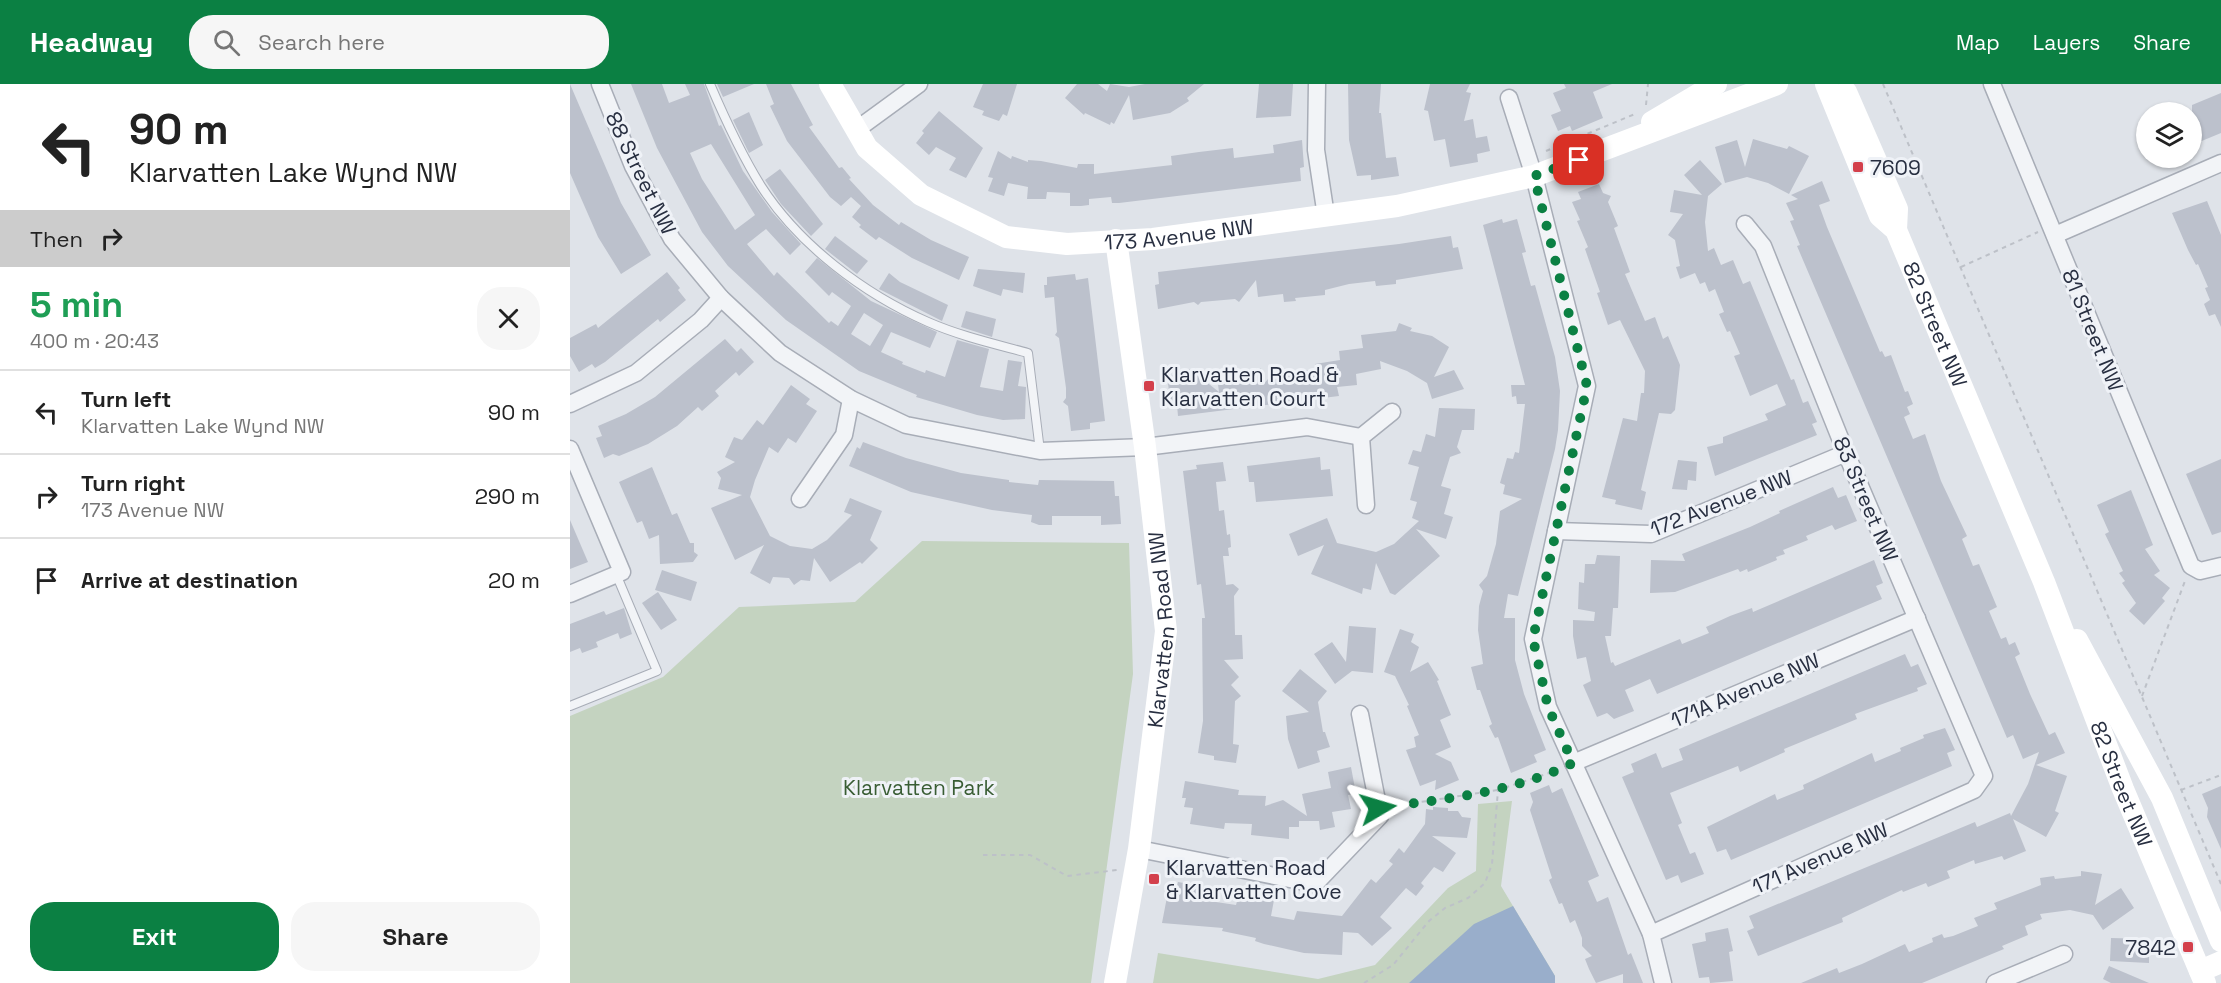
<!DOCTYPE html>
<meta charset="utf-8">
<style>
body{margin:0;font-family:"Space Grotesk",sans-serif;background:#f6f6f6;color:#222;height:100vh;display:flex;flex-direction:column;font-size:22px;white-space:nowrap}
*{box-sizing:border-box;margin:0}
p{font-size:20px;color:#767676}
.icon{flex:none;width:33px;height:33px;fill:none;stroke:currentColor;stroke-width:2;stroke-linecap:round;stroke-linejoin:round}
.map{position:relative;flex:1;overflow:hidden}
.details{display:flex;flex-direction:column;background:#fff;width:570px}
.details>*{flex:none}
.guide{background:#fff;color:#222;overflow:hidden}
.controls{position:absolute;left:1566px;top:18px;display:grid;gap:12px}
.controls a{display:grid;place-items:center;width:66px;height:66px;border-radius:50%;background:#fff;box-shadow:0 2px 4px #0004;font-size:30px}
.pin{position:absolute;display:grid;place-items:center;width:51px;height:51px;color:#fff;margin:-26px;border-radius:12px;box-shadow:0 3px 9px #0006}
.me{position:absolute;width:66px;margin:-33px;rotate:83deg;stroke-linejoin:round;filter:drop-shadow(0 0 4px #0008)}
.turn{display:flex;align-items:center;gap:21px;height:126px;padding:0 30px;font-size:27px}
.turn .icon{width:78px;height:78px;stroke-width:2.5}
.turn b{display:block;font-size:42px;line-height:51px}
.then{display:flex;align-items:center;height:57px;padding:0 30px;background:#0003;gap:12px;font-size:22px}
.round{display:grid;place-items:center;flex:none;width:63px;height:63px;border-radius:24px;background:#f6f6f6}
.summary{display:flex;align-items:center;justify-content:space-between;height:102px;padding:0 30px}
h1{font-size:36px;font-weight:800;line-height:45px;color:#1e9e55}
.button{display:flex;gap:12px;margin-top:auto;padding:12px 30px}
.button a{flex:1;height:69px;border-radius:24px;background:#0b8043;color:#fff;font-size:24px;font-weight:800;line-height:69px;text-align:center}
.button a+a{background:#f6f6f6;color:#222}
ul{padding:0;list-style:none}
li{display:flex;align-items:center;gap:18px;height:84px;padding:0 30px;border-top:2px solid #e0e0e0}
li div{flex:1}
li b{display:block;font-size:22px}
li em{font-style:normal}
header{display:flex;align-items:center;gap:36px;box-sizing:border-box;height:84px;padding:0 30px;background:#0b8043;color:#fff}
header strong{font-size:28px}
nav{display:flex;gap:33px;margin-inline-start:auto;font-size:21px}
.search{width:420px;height:54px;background:#f6f6f6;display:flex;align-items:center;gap:15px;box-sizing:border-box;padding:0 21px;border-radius:24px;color:#767676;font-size:22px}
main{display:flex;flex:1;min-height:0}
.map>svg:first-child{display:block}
.green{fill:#c4d3c0}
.water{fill:#99aecb}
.building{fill:#bcc1cc;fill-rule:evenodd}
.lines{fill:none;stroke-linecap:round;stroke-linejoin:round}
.lane-casing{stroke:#a8adb7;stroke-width:10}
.street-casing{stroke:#a8adb7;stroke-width:19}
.path{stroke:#bdc1c8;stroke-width:2;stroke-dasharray:4.5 4.5;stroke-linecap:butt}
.lane{stroke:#f2f4f7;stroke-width:8}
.street{stroke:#f2f4f7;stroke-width:16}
.secondary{stroke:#fff;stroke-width:22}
.route{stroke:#0b8043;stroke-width:10;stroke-dasharray:0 18}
.poi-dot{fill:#d3404c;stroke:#eff2f7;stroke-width:2}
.labels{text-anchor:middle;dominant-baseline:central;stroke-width:6;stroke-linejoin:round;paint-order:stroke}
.poi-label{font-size:21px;fill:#282f41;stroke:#eff2f7;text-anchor:start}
.street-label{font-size:21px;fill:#282f41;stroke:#eff2f7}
.park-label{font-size:21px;fill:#395d34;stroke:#eff2f7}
</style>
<header>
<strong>Headway</strong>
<div class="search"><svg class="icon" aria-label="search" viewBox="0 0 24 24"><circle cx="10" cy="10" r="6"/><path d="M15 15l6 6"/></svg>Search here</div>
<nav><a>Map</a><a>Layers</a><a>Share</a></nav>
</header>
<main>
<section class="details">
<div class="guide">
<div class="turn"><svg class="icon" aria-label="left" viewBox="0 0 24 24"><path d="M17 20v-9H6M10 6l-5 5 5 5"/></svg><div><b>90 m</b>Klarvatten Lake Wynd NW</div></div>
<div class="then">Then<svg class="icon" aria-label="right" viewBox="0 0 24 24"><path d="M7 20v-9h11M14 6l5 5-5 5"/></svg></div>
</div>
<div class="summary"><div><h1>5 min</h1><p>400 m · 20:43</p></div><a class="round"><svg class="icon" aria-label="close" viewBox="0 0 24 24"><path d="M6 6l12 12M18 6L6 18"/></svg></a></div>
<ul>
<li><svg class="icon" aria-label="left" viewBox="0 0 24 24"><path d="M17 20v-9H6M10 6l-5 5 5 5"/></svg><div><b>Turn left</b><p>Klarvatten Lake Wynd NW</p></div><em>90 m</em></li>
<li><svg class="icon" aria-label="right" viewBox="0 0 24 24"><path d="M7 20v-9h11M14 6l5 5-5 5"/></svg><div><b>Turn right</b><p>173 Avenue NW</p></div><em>290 m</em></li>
<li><svg class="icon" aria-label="arrive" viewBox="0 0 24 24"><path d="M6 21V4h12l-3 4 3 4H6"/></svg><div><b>Arrive at destination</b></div><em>20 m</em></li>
</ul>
<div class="button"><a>Exit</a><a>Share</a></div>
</section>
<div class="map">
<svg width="1651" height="899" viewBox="0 0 1651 899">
<rect width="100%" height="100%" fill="#dfe3e9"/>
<g class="green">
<path d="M352 457 559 459 563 590 521 899H0V632L93 593 169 523 285 518Z"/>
<path d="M942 717 931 802 985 892V899H583L588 869 748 895 805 881 878 804 906 787 908 720Z"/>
</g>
<path class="water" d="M943 822 985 892V899H839L904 840Z"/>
<g class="building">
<path d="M0 0 51 119 81 171 51 190 28 153 0 89Z"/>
<path d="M61 0H92L99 19 120 11 115 0H134L149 42 151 41 173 87 202 128 231 160 220 171 196 145 177 160 204 192 207 188 259 239 261 237 268 242 281 222 262 208 259 212 235 188 247 174 301 217 367 248 360 264 321 248 311 268 333 278 332 280 355 289 356 286 375 293 387 256 419 265 410 303 433 307 438 276 452 278 448 302 456 303 455 335 433 336 407 331 346 313 347 311 289 287 216 236 158 182 132 148 87 64ZM141 60 185 131 165 146 132 95 120 69ZM294 229 313 241 300 262 281 250Z"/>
<path d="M147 0H184L153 13Z"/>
<path d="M196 0H221L243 41 239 43 269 84 272 83 281 94 279 95 303 121 329 141 331 138 361 156 399 173 389 196 342 174 309 153 306 156 289 143 291 141 282 133 291 122 281 113 271 122 260 113 217 57 200 22 204 20Z"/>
<path d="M413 0H447L437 32 433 30 429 37 412 31 414 27 403 23Z"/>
<path d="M507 0H528L537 7 540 0 559 3 575 0H634L617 14 619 17 600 29 563 36 559 11 544 40 541 38 540 41 515 29 514 31 495 14Z"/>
<path d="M689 0H723L721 32 686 34Z"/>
<path d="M778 0H811L809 29H811L816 74 826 73 829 92 801 96V91L787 92 779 56Z"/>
<path d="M860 0H900L896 8 901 9 894 37 903 35 906 54 917 52 920 67 907 70 908 78 880 83 875 55 864 57 858 27 854 26Z"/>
<path d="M994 0H1042L1023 8 1033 34 1002 47 1000 42 988 47 981 31 991 27 983 9 996 4Z"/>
<path d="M1651 9V49L1622 61V21Z"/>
<path d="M369 27 413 64 396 94 379 86 386 74 366 63 359 71 346 59 354 49 352 47Z"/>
<path d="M179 28 193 61 179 69 163 36Z"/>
<path d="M1183 55 1217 65 1219 62 1239 72 1219 110 1198 99 1177 93 1155 99 1145 63 1167 56 1175 83Z"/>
<path d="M732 56 734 83 730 84 731 97 549 119H542L541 113 519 115V121L511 122H500V109L477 108 476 115H457L458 103 438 99 434 112 418 107 423 94 418 93 428 67 441 75 442 72 458 78V76L471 77 507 84 508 80H524V90L602 81 601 72 629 68 663 64 664 74 704 69 703 61Z"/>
<path d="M1130 76 1152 100 1138 112 1135 138 1138 167 1144 164 1151 181 1163 176 1173 200 1180 197 1221 296 1224 295 1233 319 1238 317 1247 338 1242 340 1247 351 1145 392 1137 363 1153 359V353L1198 336 1195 330 1216 321 1207 300 1180 312 1164 272 1170 270 1160 247 1157 248 1149 230 1154 228 1145 205 1139 208 1135 198 1130 200 1125 189 1110 195 1106 183 1110 182 1105 156 1098 151 1113 130 1100 128 1104 106 1132 111 1114 91Z"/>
<path d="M210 85 253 140 241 152 211 120 195 96Z"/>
<path d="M1252 97 1260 117 1249 121 1257 143 1310 268 1312 267 1315 273 1321 271 1335 308 1338 307 1343 320 1337 323 1340 330 1334 333 1343 355 1355 350 1371 397 1397 452 1392 455 1403 482 1409 480 1427 523 1419 527 1431 555 1436 553 1439 561 1445 558 1450 570 1445 573 1460 610 1479 651 1485 648 1495 669 1466 681 1497 692 1485 727 1489 729 1476 753 1443 735 1456 767 1434 776 1432 772 1405 780 1404 776 1377 787 1380 794 1358 803 1356 799 1333 808 1332 806 1272 834 1273 838 1188 872 1177 847 1184 844 1179 832 1405 738 1407 743 1440 729 1441 732 1458 700 1469 668 1453 675 1443 651 1437 654 1227 162 1230 161 1220 137 1224 136 1216 119 1228 115 1221 111Z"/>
<path d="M1029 100 1033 109 1041 112 1038 118 1048 142 1044 144 1060 188 1055 190 1075 237 1085 233 1093 255 1098 252 1110 281 1105 326 1101 330 1089 329 1071 406 1076 408 1072 426 1045 420 1046 416 1032 413 1053 334 1067 337 1071 309H1074L1075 287 1050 236 1038 241 1027 209 1030 208 1015 165 1018 163 1007 137 1010 136 1002 118 1011 115 1008 108Z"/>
<path d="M1637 117 1651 151V243L1645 230 1639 232 1634 220 1640 216 1635 204 1638 203 1628 180 1626 181 1618 166 1602 129Z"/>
<path d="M932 135 933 139 947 135 956 168 952 169 961 202 965 201 985 273 990 307 988 346 985 365 948 512 938 510 934 534H945V576L954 610 976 666 964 671 967 678 941 689 928 653 925 654 919 642 922 640 910 606H907L901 583 913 580 908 546 909 522 913 507 909 501 917 492 926 460 930 427 952 415 933 410 935 401 930 399 937 374 943 375 945 368 949 369 955 320H947L946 312 942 313 941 301H955L913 141Z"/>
<path d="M265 152 298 177 287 190 255 165Z"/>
<path d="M881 152 883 164 888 163 893 185 826 196V200L806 202 805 197 779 200 755 206V211L725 214 726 217 714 218 713 210 688 213 686 196 669 218 665 215 631 218 628 221 624 218 588 225 585 201 589 200 588 188 829 160Z"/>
<path d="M408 185 455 189 453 209 433 205 431 212 403 202Z"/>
<path d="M97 188 110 204 108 206 116 216 90 238 88 235 35 278 25 284 22 280 9 288 0 272V254L26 240 28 244Z"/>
<path d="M319 189 330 198 378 221 372 237 309 205Z"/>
<path d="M505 190 506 196 518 194 535 337 520 339V345L501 347 498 322 493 318 496 314V304L489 254 485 251 487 248 484 213 475 214 474 201H477V193Z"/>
<path d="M396 227 426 235 422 253 391 243Z"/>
<path d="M829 239 842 244 840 247 862 252 879 263 864 293 884 286 894 305 862 315 857 299 837 287 810 277 811 285 786 290 787 301 767 303 769 312 608 332 607 321 601 322 597 292 605 291 604 287 620 285 649 308 647 292 691 284 693 301 709 282 717 289 746 285 745 280 770 276 769 267 793 264 791 251 826 247Z"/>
<path d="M155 255 167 268 171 264 184 278 169 292 166 288 145 307 149 312 132 327 128 323 107 342 78 360 49 372 43 370 34 374 26 354 32 352 28 342 56 330 85 313Z"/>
<path d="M221 301 240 315 236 320 247 327 226 359 218 354 208 369 199 363 185 396 180 413 200 452 220 462 242 465 257 456 282 431 274 428 280 414 312 427 300 456 308 464 292 480 290 478 260 498 244 474 240 497 231 496 224 501 219 494 203 493 200 500 180 489 194 461 165 476 141 424 172 411 148 405 151 394 147 388 165 378 155 373 164 353 172 356 187 336 193 341Z"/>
<path d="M869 324 905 325 904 346H892L887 363 891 369 880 373 871 402 881 405 874 430 883 433 876 455 846 445 870 472 825 511 820 509 806 479 801 506 793 504 792 510 741 490 754 461 728 472 719 450 757 434 767 459 806 468 824 460 849 437 842 434 847 418 840 416 849 383 838 380 843 366 851 368 856 350 865 353Z"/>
<path d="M293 358 336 374 391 389 439 396V398L468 401 469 396 544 397 545 412H549L551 440 531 441V432H482V441H469L461 438 462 431 422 426 341 408 279 382 287 363 290 365Z"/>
<path d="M750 373 751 386 760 385 763 412 686 418 684 398H679L677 382Z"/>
<path d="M1651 375V448L1642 451 1616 390Z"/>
<path d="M1108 376 1127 378 1126 397 1118 396 1117 406 1102 405Z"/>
<path d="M653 378 656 397 646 398 649 427 654 426 657 451 660 450 661 463 658 464 659 472H653L656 501 663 500 669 505 664 512 665 551H672L673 575 654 576 669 593 661 601 671 612 665 617 663 660 669 661 666 679 644 676V672L628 669 633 637 632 534H635L631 500 627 501 613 387 627 385 626 381Z"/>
<path d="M82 383 102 431 107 429 120 459H124V468L128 471 123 478 90 480 89 451 79 455 72 437 67 439 49 398Z"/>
<path d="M1263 403 1268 414 1276 411 1287 437 1265 446 1262 441 1236 452 1238 456 1213 466 1215 470 1206 473 1207 476 1178 488 1177 485 1170 488 1168 485 1105 508 1080 509 1081 476 1115 477 1112 470 1180 443 1210 429 1209 427Z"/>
<path d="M1561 406 1583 461 1575 465 1590 487 1584 491 1600 504 1592 514 1595 517 1574 541 1559 527 1566 519 1552 499 1555 497 1549 489 1553 487 1535 450 1539 448 1527 421Z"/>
<path d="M0 436 18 478 0 485Z"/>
<path d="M1027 471 1050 472 1048 524H1043L1041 552H1035L1041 579 1043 578 1045 582 1110 555 1112 560 1139 549 1136 543 1160 532 1182 524 1183 528 1304 476 1313 499 1306 502 1312 515 1087 610 1080 595 1055 606 1064 627 1044 635 1037 629 1027 633 1013 601 1021 597 1016 573 1007 575 1003 552V536L1024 537 1025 528 1008 525 1009 498 1014 499 1015 480H1025Z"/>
<path d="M92 486 127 498 121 517 85 506Z"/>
<path d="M88 508 107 536 91 546 72 519Z"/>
<path d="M54 524 62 550 50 555 48 549 26 558 28 563 12 569 10 564 0 568V540L34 527 36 531Z"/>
<path d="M779 542 806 544 803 589 782 587 765 600 744 570 762 558 776 578Z"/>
<path d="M830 545 844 550 841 558 849 563 840 588 858 578 869 596 867 597 881 631 870 636 881 663 865 670 881 678 889 696 865 706 866 696 850 702 836 666 846 663 844 653 849 651 837 622 839 621 825 592 814 588Z"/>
<path d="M1335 570 1341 583 1348 580 1357 600 1347 604 1348 607 1285 630 1287 635 1214 665 1215 668 1170 688 1168 682 1100 709 1112 739 1108 741 1120 770 1125 768 1134 790 1111 799 1108 791 1096 796 1052 693 1064 688 1061 680 1086 669 1092 684 1113 676 1109 665Z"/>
<path d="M730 585 757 607 748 618 753 648H755L760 663 747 667 750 678 728 685 718 655 716 632 739 628 712 607Z"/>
<path d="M1375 644 1385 666 1377 669 1382 682 1161 776 1156 765 1147 768 1137 743 1205 710 1207 716 1234 705 1233 701 1302 669 1305 678 1331 667 1330 664 1354 654 1353 651Z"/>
<path d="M781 683 786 710 778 711 781 725 762 728 765 743 750 746 749 737H729V743H719V755L681 751 682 740 655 739 654 745 620 740 623 724 614 723 616 714H612L615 697 669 706 668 711 696 712 695 722 713 716 737 732 732 710 761 704 758 688Z"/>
<path d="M979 701 982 709 992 704 1029 792 1018 797 1027 818 1038 813 1058 871 1061 869 1073 899H1053V890L1026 899 1019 885 1015 875 1022 872 1012 862V854L1005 836 1000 839 992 819 989 820 979 796 982 794 960 726 963 718 960 709Z"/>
<path d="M1651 702V765L1637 733 1638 724 1632 710Z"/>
<path d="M863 723 878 724V727H888L892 733 901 734 897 754 862 752 886 769 873 788 864 783 851 799 854 802 846 812 836 804 810 833 822 844 802 862 788 849 773 848 772 871 734 869 694 860 685 857 686 854 652 847 653 844 592 839 597 813 605 812 608 798 648 805 646 818 666 821 669 810 704 816 701 832 724 836 727 827 772 832 801 795 806 799 823 780 819 777 829 764 834 769 855 740 856 725 863 726Z"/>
<path d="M1511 787 1532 790 1525 821 1551 804 1564 824 1533 846 1523 831 1500 826 1470 830 1472 835 1455 842 1458 851 1432 862 1434 865 1352 899H1231L1267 884 1269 889 1292 880 1335 860 1339 868 1363 858 1362 854 1372 850 1374 854 1383 852 1408 842 1404 834 1427 825 1424 819 1471 801 1470 794 1484 792 1485 795 1511 792Z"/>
<path d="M1158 844 1163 867 1159 868 1163 897 1140 899 1139 893 1129 894 1122 860 1136 857 1135 849Z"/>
<path d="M1541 854 1579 855V879L1540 877Z"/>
<path d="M1539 882 1579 899H1541L1533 895Z"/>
</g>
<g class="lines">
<g class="lane-casing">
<g id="lane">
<path d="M140 0C155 35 171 70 191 102 229 161 294 210 358 238 390 252 425 260 458 269L470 367"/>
<path d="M0 622 87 587 46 490"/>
</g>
</g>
<g class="street-casing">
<g id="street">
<path d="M30 0 63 82 102 155 151 214 210 269 281 315 336 341 470 367 575 363 737 343 791 353"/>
<path d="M747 0 746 66 756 132"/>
<path d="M1422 0 1621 482 1630 487 1651 482"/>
<path d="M939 14 964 92 1017 302 963 555 978 623 1081 850 1093 899"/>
<path d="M286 46 349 0"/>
<path d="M1485 151 1651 79"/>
<path d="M0 320 66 289 131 236 151 214"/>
<path d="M0 365 52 488 0 510"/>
<path d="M230 415 274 351 281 315"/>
<path d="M796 421 791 353 822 328"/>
<path d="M986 447 1081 450 1276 369"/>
<path d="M1003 679 1347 534"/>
<path d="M569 765 745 800 810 732 790 630"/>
<path d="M1081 850 1404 706 1414 692 1276 369 1193 162 1175 140"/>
<path d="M1425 899 1494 870"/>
</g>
</g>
<g class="path">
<path d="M1313 0 1651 800"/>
<path d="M1076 21 1078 0"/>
<path d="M976 67 1065 30"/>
<path d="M1391 183 1468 148"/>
<path d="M1572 612 1615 497"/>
<path d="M1611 706 1651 691"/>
<path d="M825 722 928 706"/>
<path d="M413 771H460L497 792 547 786"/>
<path d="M794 899 823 881 859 837 875 824 898 814 915 799 922 780 928 706 988 686"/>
</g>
<use href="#lane" class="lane"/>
<use href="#street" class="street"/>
<g class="secondary">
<path id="s1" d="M260 0 297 64 351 111 436 153 497 160 583 155 827 122 964 92 1207 0"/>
<path id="s2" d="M1256 0 1310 132 1326 146 1474 498 1553 705 1635 899"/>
<path d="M1276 8 1327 125 1326 146"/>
<path d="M1082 38 1146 0"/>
<path d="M1507 556 1592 714 1651 857"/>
<path d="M1630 887 1651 878"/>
<path id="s3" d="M545 899 569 765 596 547 575 363 546 156"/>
</g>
</g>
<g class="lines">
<path class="route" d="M808 724C875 715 942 709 1003 679L978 623 963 555 1017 302 964 92 1009 76"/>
</g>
<g class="poi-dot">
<rect x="1282" y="77" width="12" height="12" rx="3"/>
<rect x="573" y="296" width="12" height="12" rx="3"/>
<rect x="578" y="789" width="12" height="12" rx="3"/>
<rect x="1612" y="857" width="12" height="12" rx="3"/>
</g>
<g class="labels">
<g class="poi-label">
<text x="1300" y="83">7609</text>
<text x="591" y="290">Klarvatten Road &amp;<tspan x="591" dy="24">Klarvatten Court</tspan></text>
<text x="596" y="783">Klarvatten Road<tspan x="596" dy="24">&amp; Klarvatten Cove</tspan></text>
<text x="1606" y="863" text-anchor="end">7842</text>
</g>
<g class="street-label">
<text transform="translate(71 89) rotate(64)">88 Street NW</text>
<text stroke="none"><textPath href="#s1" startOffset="414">173 Avenue NW</textPath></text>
<text stroke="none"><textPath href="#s2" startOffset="266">82 Street NW</textPath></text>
<text transform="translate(1523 246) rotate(68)">81 Street NW</text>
<text transform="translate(1296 415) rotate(67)">83 Street NW</text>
<text transform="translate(1151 419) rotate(-21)">172 Avenue NW</text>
<text stroke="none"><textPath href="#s3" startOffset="357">Klarvatten Road NW</textPath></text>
<text transform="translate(1175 606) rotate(-23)">171A Avenue NW</text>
<text stroke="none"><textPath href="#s2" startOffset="762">82 Street NW</textPath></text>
<text transform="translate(1250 774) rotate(-24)">171 Avenue NW</text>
</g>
<g class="park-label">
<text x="349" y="703">Klarvatten Park</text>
</g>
</g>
</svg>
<div class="controls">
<a><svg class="icon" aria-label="layers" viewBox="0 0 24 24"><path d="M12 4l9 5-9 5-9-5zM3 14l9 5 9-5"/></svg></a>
</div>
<div class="pin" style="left:1009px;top:76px;background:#d93025"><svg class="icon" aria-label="arrive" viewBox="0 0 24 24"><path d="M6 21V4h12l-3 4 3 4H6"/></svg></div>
<svg class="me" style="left:808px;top:724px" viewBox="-20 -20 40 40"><path d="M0-17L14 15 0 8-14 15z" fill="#0b8043" stroke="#fff" stroke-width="4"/></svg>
</div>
</main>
